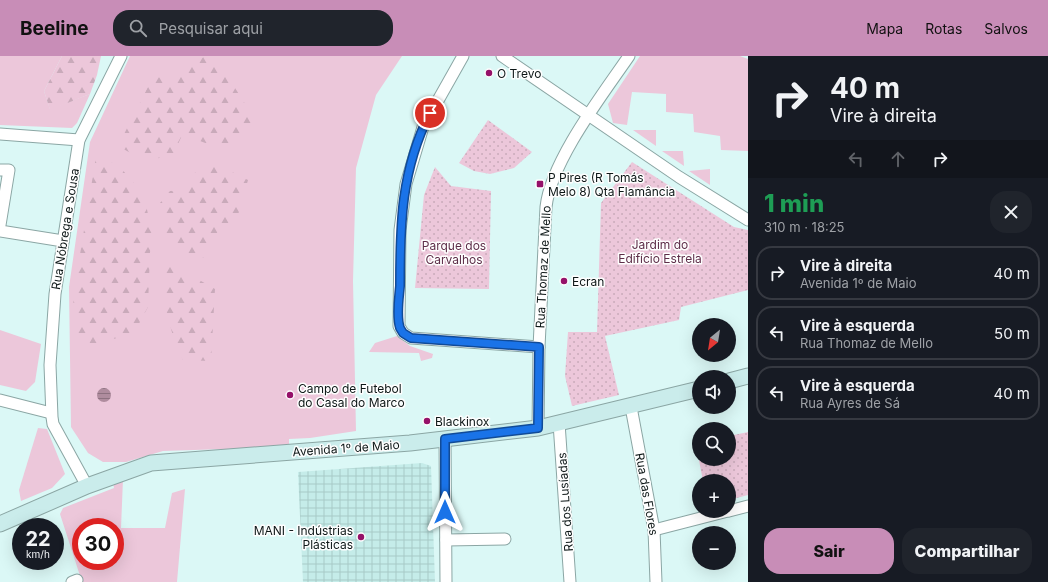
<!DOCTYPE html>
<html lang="pt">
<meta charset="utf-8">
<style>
body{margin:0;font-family:Inter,sans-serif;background:#20242c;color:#f1f3f6;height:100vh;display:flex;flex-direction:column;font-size:15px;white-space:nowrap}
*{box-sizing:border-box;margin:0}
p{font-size:13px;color:#9ea1a6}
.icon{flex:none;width:22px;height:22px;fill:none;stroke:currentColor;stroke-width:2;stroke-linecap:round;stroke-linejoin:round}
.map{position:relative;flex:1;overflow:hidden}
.drawer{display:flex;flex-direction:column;background:#171b24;width:300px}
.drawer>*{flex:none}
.hud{background:#171b24;color:#f1f3f6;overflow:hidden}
.needle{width:26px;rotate:210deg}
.buttons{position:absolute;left:692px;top:262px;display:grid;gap:8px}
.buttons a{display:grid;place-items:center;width:44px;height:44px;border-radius:50%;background:#171b24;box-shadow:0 4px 16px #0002;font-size:20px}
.speed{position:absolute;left:12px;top:462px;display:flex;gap:8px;font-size:20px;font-weight:700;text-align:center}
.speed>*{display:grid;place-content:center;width:52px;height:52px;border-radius:50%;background:#171b24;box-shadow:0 4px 16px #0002;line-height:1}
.speed small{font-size:10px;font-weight:400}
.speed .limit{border:6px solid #d22;background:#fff;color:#111}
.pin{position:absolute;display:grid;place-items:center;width:34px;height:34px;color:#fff;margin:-17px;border:2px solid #fff;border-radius:50%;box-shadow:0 1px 4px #0007}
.me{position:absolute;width:44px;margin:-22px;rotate:0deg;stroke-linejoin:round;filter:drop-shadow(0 0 3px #0008)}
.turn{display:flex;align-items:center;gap:14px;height:84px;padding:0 16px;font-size:18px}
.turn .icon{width:52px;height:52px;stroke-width:2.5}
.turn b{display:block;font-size:28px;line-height:34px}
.lanes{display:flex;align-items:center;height:38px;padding:0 16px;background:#0003;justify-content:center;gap:20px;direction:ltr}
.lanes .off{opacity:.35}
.round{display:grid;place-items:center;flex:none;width:42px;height:42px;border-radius:16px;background:#20242c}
.head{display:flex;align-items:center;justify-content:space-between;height:68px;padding:0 16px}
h1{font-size:24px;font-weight:800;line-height:30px;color:#1e9e55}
.button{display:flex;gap:8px;margin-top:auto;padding:8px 16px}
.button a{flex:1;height:46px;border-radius:16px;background:#c88db7;color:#111;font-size:16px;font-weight:800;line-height:46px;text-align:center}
.button a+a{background:#20242c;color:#f1f3f6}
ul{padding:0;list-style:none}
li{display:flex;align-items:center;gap:12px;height:54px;margin:0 8px 6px;padding:0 8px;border:2px solid #363941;border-radius:16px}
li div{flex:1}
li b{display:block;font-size:15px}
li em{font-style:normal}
header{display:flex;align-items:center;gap:24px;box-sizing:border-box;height:56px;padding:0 20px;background:#c88db7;color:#111}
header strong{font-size:19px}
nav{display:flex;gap:22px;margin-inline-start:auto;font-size:14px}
.search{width:280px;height:36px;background:#20242c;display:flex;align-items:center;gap:10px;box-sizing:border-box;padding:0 14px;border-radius:16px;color:#9ea1a6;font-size:15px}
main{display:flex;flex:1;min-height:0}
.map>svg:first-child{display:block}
.industrial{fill:url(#industrial-grid)}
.grass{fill:#ecc7da;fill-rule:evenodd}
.forest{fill:url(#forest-firs)}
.park{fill:url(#park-dots)}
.water{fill:url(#water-rules)}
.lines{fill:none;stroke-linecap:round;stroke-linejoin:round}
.street-casing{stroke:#8ba6a4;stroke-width:13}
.secondary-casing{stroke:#8ba6a4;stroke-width:17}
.street{stroke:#fff;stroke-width:11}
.secondary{stroke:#caeceb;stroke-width:15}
.route-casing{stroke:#114b97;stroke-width:10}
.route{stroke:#1a73e8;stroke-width:7}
.poi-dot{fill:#951169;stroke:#fefefe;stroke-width:1.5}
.labels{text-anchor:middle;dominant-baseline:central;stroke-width:3;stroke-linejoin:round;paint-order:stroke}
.poi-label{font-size:12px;fill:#0d1717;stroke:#fefefe;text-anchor:start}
.street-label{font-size:12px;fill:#0d1717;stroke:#fefefe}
.park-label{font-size:12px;fill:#5e2e49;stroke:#fefefe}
</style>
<header>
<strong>Beeline</strong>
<div class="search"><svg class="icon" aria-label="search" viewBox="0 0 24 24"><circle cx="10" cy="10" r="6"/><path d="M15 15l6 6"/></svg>Pesquisar aqui</div>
<nav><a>Mapa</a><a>Rotas</a><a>Salvos</a></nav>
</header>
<main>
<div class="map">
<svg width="748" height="526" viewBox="0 0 748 526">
<defs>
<pattern id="industrial-grid" width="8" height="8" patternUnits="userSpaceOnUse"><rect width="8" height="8" fill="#c5ece9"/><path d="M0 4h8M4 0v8" fill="none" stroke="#a8cac7"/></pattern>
<pattern id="forest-firs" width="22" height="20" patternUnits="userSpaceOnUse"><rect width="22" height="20" fill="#ecc7da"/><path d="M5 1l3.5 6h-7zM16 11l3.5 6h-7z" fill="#c9aaba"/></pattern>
<pattern id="park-dots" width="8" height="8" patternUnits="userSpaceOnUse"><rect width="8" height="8" fill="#ecc7da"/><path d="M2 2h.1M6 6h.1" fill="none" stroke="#c9aaba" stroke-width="1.8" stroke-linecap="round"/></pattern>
<pattern id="water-rules" width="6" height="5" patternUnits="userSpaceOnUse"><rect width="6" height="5" fill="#af8c9e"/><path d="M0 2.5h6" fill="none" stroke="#8d7180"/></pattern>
</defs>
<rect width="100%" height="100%" fill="#dbf8f6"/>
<path class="industrial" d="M422 407 431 410 435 526H303L298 416Z"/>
<g class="grass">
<path d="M0 0H62L44 35 50 53 90 38 77 67 72 72 0 69Z"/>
<path d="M130 0H402L376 39 356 112 353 225 356 375 310 382 289 383V391L163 395 126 406H103L88 397 71 371 69 231 90 86Z"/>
<path d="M640 0H740L748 3V95L721 94 720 80 694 76 693 58 666 56V38L632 36 627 69 613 67 608 48Z"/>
<path d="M633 74H656V90Z"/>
<path d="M662 95H683L684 110Z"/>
<path d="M710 113V129L689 115Z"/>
<path d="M0 274 41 288 35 326 26 335 0 329Z"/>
<path d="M397 280 410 290 433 298 432 302 421 305 419 297 369 296 375 287Z"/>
<path d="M38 372 47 373 65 418 52 432 21 445 19 434Z"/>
<path d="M123 423 121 472H165L172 437 185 433 177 526H82L60 458 63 452 114 432 113 426ZM81 471H115V505H81Z"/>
</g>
<g class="forest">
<path d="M62 0H101L97 19 90 38 50 54 44 35Z"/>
<path d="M205 0H209C230 19 242 45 258 68L224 94 200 85 184 75 173 99 145 105 118 90 153 21 172 22Z"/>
<path d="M96 101 118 109 144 138 153 184 150 196 148 251 134 277 93 289 76 278 73 241Z"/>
<path d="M198 109 220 110 248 124 238 159 218 175 205 202 179 195 166 177 160 147 170 135 188 134Z"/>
<path d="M166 205 215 233 211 305 183 304 173 280 163 243Z"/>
</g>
<g class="park">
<path d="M488 64 532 96 514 112 490 118 474 115 459 107Z"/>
<path d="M632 106 734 171 748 174V234L681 251 679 264 605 280 619 339 572 350 565 320 568 276H597L601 147Z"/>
<path d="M435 111 451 130 491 135 489 233 415 232 424 139Z"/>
<path d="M748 376V439L729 444V425H703L696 389 699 388V403H729V380Z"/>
</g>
<circle class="water" cx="104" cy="339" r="7"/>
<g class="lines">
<g class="street-casing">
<g id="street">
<path d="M463 0 423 71 406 128 400 174 399 270 403 277 411 282 539 291"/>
<path d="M502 0 679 121 748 164"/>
<path d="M0 78 79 84"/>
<path d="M0 114H9L0 169"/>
<path d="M0 175 63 185"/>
<path d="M0 344 51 357"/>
<path d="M631 351 654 474 656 526"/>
<path d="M559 367 570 526"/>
<path d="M538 372 539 291 546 151C551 105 603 38 629 0"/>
<path d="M445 383 446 526"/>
<path d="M87 430 53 368 52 361 50 309 55 238 79 84 121 0"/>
<path d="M729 455 748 450"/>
<path d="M654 474 728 455"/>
<path d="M446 484 505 483"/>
<path d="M72 526 77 524"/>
</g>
</g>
<g class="secondary-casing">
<g id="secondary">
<path d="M729 325 748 320"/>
<path d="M0 468 87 430 151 407 410 387 538 372 699 333"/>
</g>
</g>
<use href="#street" class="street"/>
<use href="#secondary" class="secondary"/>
</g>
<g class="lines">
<g class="route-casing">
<path id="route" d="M430 57C401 114 400 168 400 230 399 242 396 260 400 272L403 277 411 282 539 291 538 372 445 383V456"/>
</g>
<use href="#route" class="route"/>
</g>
<g class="poi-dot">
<circle cx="489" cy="17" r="4"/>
<rect x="536" y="124" width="8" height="8" rx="2"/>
<circle cx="564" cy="225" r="4"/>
<circle cx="290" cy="339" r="4"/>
<circle cx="427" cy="365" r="4"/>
<circle cx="361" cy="481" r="4"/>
</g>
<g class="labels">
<g class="poi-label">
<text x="497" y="17">O Trevo</text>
<text x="548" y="121">P Pires (R Tomás<tspan x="548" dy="14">Melo 8) Qta Flamância</tspan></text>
<text x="572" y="225">Ecran</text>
<text x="298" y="332">Campo de Futebol<tspan x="298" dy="14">do Casal do Marco</tspan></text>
<text x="435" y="365">Blackinox</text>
<text x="353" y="474" text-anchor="end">MANI - Indústrias<tspan x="353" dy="14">Plásticas</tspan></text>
</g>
<g class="street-label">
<text transform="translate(65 173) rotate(-81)">Rua Nóbrega e Sousa</text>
<text transform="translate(543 211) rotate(-87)">Rua Thomaz de Mello</text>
<text transform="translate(346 392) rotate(-4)">Avenida 1º de Maio</text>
<text transform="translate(647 438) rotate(80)">Rua das Flores</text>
<text transform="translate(565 446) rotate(-94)">Rua dos Lusíadas</text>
</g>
<g class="park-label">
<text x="660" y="188">Jardim do<tspan x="660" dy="14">Edifício Estrela</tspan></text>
<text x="454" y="189">Parque dos<tspan x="454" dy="14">Carvalhos</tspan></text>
</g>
</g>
</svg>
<div class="buttons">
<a><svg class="needle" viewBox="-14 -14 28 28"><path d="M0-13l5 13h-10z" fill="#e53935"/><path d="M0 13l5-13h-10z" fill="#9ea1a6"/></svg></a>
<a><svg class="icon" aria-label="sound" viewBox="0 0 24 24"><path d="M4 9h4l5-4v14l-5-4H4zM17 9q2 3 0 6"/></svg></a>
<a><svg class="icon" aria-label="search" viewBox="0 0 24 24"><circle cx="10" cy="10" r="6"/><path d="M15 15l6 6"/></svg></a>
<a>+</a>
<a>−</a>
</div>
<div class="speed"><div>22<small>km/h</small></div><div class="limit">30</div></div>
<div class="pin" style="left:430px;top:57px;background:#d93025"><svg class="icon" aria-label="arrive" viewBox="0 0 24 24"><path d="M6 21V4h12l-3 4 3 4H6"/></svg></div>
<svg class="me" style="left:445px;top:456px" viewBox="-20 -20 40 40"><path d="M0-17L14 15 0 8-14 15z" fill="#1a73e8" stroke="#fff" stroke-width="4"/></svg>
</div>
<section class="drawer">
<div class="hud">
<div class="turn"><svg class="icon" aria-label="right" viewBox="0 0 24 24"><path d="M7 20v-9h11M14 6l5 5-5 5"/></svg><div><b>40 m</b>Vire à direita</div></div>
<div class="lanes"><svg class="icon off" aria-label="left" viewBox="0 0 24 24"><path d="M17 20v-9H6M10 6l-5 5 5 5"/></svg><svg class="icon off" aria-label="ahead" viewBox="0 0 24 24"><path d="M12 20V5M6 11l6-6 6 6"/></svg><svg class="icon" aria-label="right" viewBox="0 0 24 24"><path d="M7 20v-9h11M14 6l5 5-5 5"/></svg></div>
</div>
<div class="head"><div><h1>1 min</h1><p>310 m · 18:25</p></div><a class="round"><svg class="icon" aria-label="close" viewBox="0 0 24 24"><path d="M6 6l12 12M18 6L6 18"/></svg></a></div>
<ul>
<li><svg class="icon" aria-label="right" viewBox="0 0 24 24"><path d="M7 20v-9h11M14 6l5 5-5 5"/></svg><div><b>Vire à direita</b><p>Avenida 1º de Maio</p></div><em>40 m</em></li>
<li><svg class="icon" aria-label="left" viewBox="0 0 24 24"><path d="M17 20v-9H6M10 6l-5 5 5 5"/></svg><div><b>Vire à esquerda</b><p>Rua Thomaz de Mello</p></div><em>50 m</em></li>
<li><svg class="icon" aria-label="left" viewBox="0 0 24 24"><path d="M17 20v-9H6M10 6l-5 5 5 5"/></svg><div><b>Vire à esquerda</b><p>Rua Ayres de Sá</p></div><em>40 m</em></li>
</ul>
<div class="button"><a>Sair</a><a>Compartilhar</a></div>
</section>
</main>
